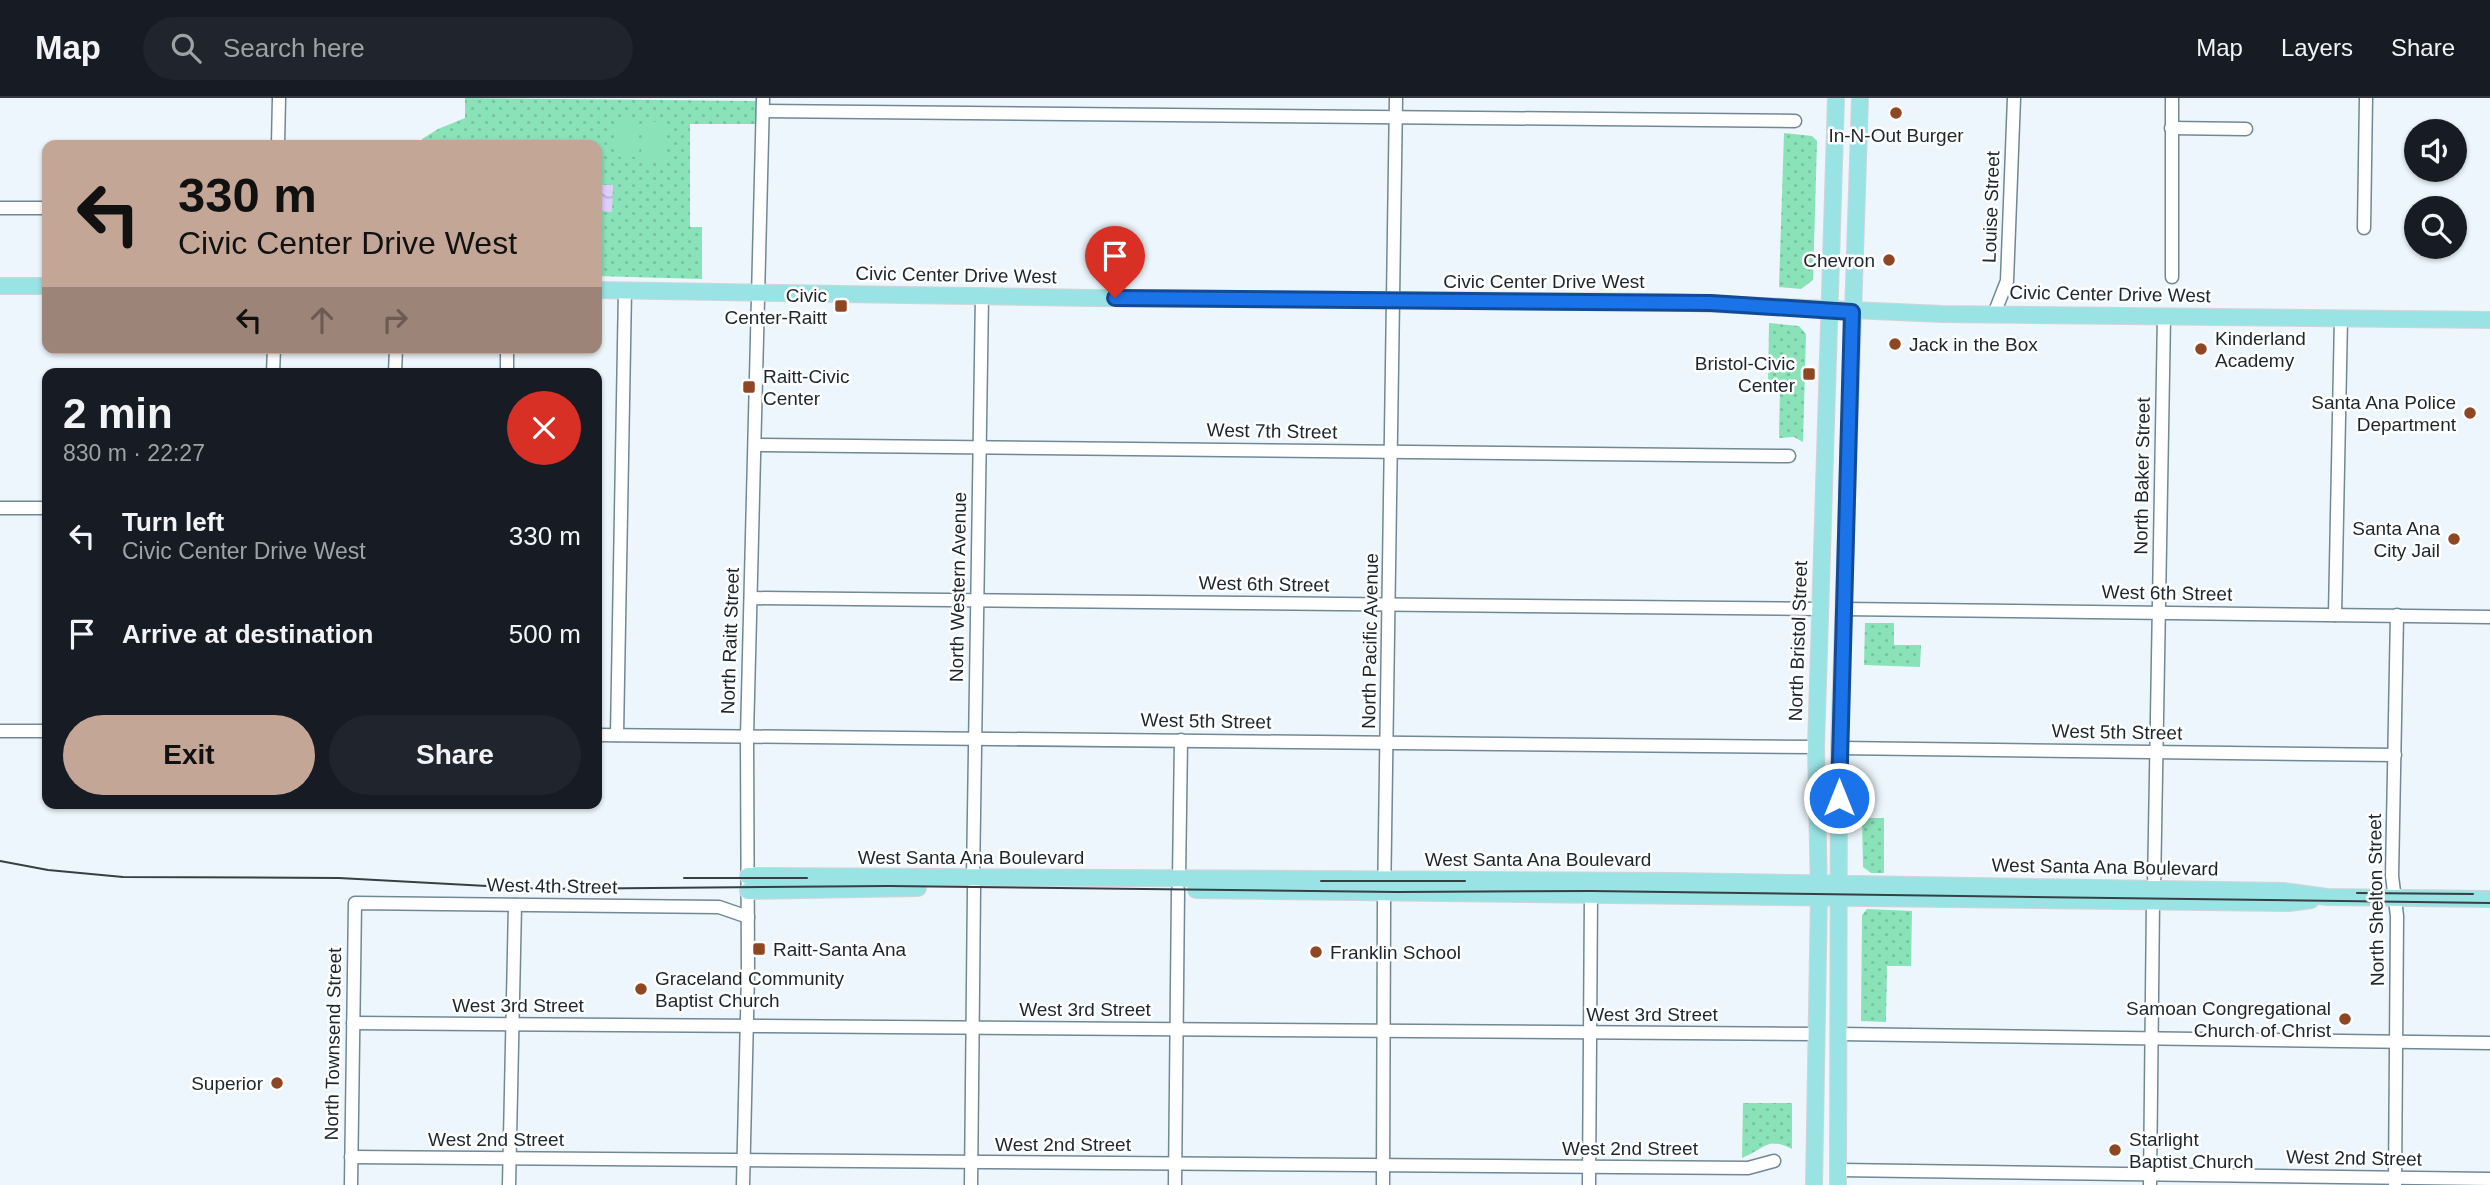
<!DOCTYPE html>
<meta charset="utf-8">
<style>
body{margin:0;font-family:Helvetica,sans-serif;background:#20242c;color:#f1f3f6;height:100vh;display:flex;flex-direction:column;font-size:26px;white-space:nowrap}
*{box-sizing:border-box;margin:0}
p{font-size:23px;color:#9ea1a6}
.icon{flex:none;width:38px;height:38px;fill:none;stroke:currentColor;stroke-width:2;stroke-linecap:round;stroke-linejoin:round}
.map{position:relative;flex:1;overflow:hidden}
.drawer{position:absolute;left:42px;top:270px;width:560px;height:441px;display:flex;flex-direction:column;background:#171b24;border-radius:14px;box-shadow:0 2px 5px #0004}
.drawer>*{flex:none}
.guide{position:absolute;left:42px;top:42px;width:560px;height:214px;border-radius:14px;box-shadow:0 2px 5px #0004;background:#c4a697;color:#111;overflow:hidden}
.buttons{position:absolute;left:2404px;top:21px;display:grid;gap:14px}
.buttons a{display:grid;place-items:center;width:63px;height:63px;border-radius:50%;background:#171b24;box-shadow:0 2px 5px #0004;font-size:35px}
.pin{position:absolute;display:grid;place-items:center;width:60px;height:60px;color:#fff;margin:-72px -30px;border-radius:50% 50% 50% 0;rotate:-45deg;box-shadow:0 0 7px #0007}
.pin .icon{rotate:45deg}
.me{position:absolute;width:77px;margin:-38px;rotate:0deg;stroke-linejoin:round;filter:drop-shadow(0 0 5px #0008)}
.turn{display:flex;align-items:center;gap:24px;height:147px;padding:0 21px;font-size:32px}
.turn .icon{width:91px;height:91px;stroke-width:2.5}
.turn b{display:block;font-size:49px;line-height:60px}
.lanes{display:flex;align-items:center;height:66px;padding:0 21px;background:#0003;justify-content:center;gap:35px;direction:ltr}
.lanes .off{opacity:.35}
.round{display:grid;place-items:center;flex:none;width:74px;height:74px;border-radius:37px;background:#20242c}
.headline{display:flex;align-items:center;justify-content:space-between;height:119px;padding:0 21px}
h1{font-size:42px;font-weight:700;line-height:52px}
.action{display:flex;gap:14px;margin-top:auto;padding:14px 21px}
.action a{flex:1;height:80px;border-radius:42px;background:#c4a697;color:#111;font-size:28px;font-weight:700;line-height:80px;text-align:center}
.action a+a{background:#20242c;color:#f1f3f6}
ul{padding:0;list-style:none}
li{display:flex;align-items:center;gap:21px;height:98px;padding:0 21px}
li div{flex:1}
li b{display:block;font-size:26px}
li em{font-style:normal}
header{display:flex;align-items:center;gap:42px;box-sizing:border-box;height:98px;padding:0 35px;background:#171b24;border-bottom:2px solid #363941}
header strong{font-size:33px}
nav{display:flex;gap:38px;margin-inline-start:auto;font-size:24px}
.search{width:490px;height:63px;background:#20242c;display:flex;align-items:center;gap:18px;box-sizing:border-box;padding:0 24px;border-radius:38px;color:#9ea1a6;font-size:26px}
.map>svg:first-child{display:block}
.grass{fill:url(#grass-dots)}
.pitch{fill:#8ae2b9}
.water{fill:url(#water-waves)}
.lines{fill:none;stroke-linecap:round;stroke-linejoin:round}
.minor-casing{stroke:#718895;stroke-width:15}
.major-casing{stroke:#d2d4d5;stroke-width:18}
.minor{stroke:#fff;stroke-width:12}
.major{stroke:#9ae3e5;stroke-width:16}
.tram{stroke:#353f44;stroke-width:2}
.route-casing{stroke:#114b97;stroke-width:18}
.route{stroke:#1a73e8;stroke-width:12}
.poi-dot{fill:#8e4722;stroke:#fff;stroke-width:2.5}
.labels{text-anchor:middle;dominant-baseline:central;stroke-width:5;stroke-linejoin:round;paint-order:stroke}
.poi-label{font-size:19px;fill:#1c262b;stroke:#fff;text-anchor:end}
.street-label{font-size:19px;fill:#1c262b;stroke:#fff}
</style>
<header>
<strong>Map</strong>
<div class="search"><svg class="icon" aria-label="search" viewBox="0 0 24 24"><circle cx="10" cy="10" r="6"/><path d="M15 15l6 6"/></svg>Search here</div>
<nav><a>Map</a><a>Layers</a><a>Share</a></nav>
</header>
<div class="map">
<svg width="2490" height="1087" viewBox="0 0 2490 1087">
<defs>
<pattern id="grass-dots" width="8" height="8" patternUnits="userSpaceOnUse" patternTransform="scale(1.75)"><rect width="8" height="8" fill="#8ae2b9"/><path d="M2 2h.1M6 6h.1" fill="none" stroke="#76c29f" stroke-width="1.8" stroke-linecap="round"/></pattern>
<pattern id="water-waves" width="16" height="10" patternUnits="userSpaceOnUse" patternTransform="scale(1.75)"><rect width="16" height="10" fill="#dfcefd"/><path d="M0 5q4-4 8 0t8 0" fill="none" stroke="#bfb1d9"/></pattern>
</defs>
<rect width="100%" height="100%" fill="#ecf6fc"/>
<g class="grass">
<path d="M465 0 757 3V26H690V129H702V181L597 178V47H422V41L438 31 465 20Z"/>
<path d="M1784 35 1812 38 1817 43 1813 182 1801 191 1779 189Z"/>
<path d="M1769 225 1799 228 1806 236 1803 344 1794 339 1779 340 1780 289 1768 288Z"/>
<path d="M1865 525H1894V547H1921L1920 569 1864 567Z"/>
<path d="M1862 720H1884V775H1871L1863 769Z"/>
<path d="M1867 811 1912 813 1911 868H1887L1886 924 1861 923 1862 817Z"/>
<path d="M1743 1005H1792V1051C1767 1038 1765 1051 1742 1060Z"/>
</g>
<g class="pitch">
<path d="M615 22H638L637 59H614Z"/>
<path d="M642 24H665L664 61H641Z"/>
</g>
<path class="water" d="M597 87H613L612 114 597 113Z"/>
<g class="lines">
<g class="minor-casing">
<g id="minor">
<path d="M2172 0V179"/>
<path d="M763 13 1795 23"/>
<path d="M2171 30 2246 31"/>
<path d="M278 47 279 0"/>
<path d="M0 110H47"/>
<path d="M2364 130 2366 0"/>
<path d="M1994 216 2007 183 2014 0"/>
<path d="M273 275 274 250"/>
<path d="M395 275 396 250"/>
<path d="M507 275V250"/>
<path d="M755 347 1789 358"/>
<path d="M0 410H47"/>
<path d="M751 500 1820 511"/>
<path d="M1843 511 2490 519"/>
<path d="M2335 517 2341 220"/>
<path d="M0 633H47"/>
<path d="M597 637 1816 649"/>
<path d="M617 637 625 192"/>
<path d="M1839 650 2395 657"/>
<path d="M973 781 982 197"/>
<path d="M1179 781 1181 642"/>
<path d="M2154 791 2164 218"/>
<path d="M353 925 1816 936"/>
<path d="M1839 936 2490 945"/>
<path d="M351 1059 1748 1070 1774 1063"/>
<path d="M1839 1072 2490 1081"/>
<path d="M351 1087 355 805 719 809 748 819"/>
<path d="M509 1087 515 807"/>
<path d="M743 1087 748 876 747 638 763 0"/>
<path d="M971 1087 974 790"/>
<path d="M1175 1087 1178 792"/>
<path d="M1383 1087 1384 805 1396 0"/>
<path d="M1589 1087 1591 796"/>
<path d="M2150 1087 2153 803"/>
<path d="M2395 1087 2397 818 2392 778 2397 517"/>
</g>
</g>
<g class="major-casing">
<g id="major">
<path d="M0 188H47"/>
<path d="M597 192 1090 200 1669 204 1942 216 2490 222"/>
<path d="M748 778 1672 783 2283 793 2327 799 2490 801"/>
<path d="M1196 792 2289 805 2311 802"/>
<path d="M748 793 918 790"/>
<path d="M1814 1087 1819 797 1816 649 1836 0"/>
<path d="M1838 1087 1839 650 1860 0"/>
</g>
</g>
<use href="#minor" class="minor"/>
<use href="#major" class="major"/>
<g class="tram">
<path d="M0 763 48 772 123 779 339 780 541 791 889 788 1397 794 1591 793 2490 805"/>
<path d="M684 780H807"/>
<path d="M1321 783H1465"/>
<path d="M2357 795 2473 796"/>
</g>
</g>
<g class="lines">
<g class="route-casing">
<path id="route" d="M1115 200 1711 205 1852 214 1839 700"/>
</g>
<use href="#route" class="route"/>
</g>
<g class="poi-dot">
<circle cx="1896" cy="15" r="7"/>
<circle cx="1889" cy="162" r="7"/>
<rect x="834" y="201" width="14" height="14" rx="3.5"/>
<circle cx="1895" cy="246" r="7"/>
<circle cx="2201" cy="251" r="7"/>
<rect x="1802" y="269" width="14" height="14" rx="3.5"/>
<rect x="742" y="282" width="14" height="14" rx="3.5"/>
<circle cx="2470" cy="315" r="7"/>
<circle cx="2454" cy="441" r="7"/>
<rect x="752" y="844" width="14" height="14" rx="3.5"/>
<circle cx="1316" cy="854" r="7"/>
<circle cx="641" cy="891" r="7"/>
<circle cx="2345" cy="921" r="7"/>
<circle cx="277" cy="985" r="7"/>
<circle cx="2115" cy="1052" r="7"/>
</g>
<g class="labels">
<g class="poi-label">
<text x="1896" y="37" text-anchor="middle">In-N-Out Burger</text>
<text x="1875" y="162">Chevron</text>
<text x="827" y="197">Civic<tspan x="827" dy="22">Center-Raitt</tspan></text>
<text x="2215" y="240" text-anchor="start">Kinderland<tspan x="2215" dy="22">Academy</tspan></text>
<text x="1909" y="246" text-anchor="start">Jack in the Box</text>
<text x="1795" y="265">Bristol-Civic<tspan x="1795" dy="22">Center</tspan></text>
<text x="763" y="278" text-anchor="start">Raitt-Civic<tspan x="763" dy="22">Center</tspan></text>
<text x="2456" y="304">Santa Ana Police<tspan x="2456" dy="22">Department</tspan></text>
<text x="2440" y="430">Santa Ana<tspan x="2440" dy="22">City Jail</tspan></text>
<text x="773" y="851" text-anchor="start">Raitt-Santa Ana</text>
<text x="1330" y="854" text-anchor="start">Franklin School</text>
<text x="655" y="880" text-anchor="start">Graceland Community<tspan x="655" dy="22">Baptist Church</tspan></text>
<text x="2331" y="910">Samoan Congregational<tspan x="2331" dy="22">Church of Christ</tspan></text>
<text x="263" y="985">Superior</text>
<text x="2129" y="1041" text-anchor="start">Starlight<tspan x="2129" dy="22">Baptist Church</tspan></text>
</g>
<g class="street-label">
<text transform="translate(1991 109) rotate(-88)">Louise Street</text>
<text transform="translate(956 177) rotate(1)">Civic Center Drive West</text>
<text x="1544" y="183">Civic Center Drive West</text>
<text transform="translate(2110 196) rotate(1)">Civic Center Drive West</text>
<text transform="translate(1272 333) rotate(1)">West 7th Street</text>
<text transform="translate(2142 378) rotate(-89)">North Baker Street</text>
<text transform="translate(1264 486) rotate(1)">West 6th Street</text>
<text transform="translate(958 489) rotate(-89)">North Western Avenue</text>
<text transform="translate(2167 495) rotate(1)">West 6th Street</text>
<text transform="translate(730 543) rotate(-88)">North Raitt Street</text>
<text transform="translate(1370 543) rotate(-89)">North Pacific Avenue</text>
<text transform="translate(1798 543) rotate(-88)">North Bristol Street</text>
<text transform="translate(1206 623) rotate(1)">West 5th Street</text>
<text transform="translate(2117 634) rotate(1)">West 5th Street</text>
<text x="971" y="759">West Santa Ana Boulevard</text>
<text x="1538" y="761">West Santa Ana Boulevard</text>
<text transform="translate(2105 769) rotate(1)">West Santa Ana Boulevard</text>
<text transform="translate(552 788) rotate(1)">West 4th Street</text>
<text transform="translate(2376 802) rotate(-91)">North Shelton Street</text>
<text x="518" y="907">West 3rd Street</text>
<text x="1085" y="911">West 3rd Street</text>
<text x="1652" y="916">West 3rd Street</text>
<text transform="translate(333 946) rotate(-89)">North Townsend Street</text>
<text x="496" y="1041">West 2nd Street</text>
<text x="1063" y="1046">West 2nd Street</text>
<text x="1630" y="1050">West 2nd Street</text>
<text transform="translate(2354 1060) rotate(1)">West 2nd Street</text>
</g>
</g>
</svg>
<div class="buttons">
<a><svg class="icon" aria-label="sound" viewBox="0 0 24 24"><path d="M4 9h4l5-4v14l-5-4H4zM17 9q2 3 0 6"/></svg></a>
<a><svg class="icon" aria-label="search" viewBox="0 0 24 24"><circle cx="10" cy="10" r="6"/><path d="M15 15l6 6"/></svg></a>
</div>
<div class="pin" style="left:1115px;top:200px;background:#d93025"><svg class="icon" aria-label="arrive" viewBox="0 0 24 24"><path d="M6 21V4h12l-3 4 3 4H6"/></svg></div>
<svg class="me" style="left:1839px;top:700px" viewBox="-20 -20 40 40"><circle r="17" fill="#1a73e8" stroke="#fff" stroke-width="3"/><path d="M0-11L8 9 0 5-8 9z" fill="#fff"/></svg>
<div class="guide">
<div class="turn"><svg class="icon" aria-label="left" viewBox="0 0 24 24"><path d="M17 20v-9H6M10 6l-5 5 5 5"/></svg><div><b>330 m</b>Civic Center Drive West</div></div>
<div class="lanes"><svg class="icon" aria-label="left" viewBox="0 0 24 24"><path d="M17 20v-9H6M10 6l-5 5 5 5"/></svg><svg class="icon off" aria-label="ahead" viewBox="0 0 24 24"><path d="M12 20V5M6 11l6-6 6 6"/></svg><svg class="icon off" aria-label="right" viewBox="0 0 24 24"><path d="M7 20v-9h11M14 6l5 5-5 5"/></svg></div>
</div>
<section class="drawer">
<div class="headline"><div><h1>2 min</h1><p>830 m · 22:27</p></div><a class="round" style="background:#d93025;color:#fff"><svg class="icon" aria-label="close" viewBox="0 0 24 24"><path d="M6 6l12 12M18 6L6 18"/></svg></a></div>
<ul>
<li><svg class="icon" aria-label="left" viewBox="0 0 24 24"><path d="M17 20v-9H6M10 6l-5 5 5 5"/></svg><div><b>Turn left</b><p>Civic Center Drive West</p></div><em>330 m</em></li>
<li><svg class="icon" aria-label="arrive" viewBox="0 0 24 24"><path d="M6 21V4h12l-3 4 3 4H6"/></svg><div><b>Arrive at destination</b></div><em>500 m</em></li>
</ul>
<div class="action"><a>Exit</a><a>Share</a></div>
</section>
</div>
